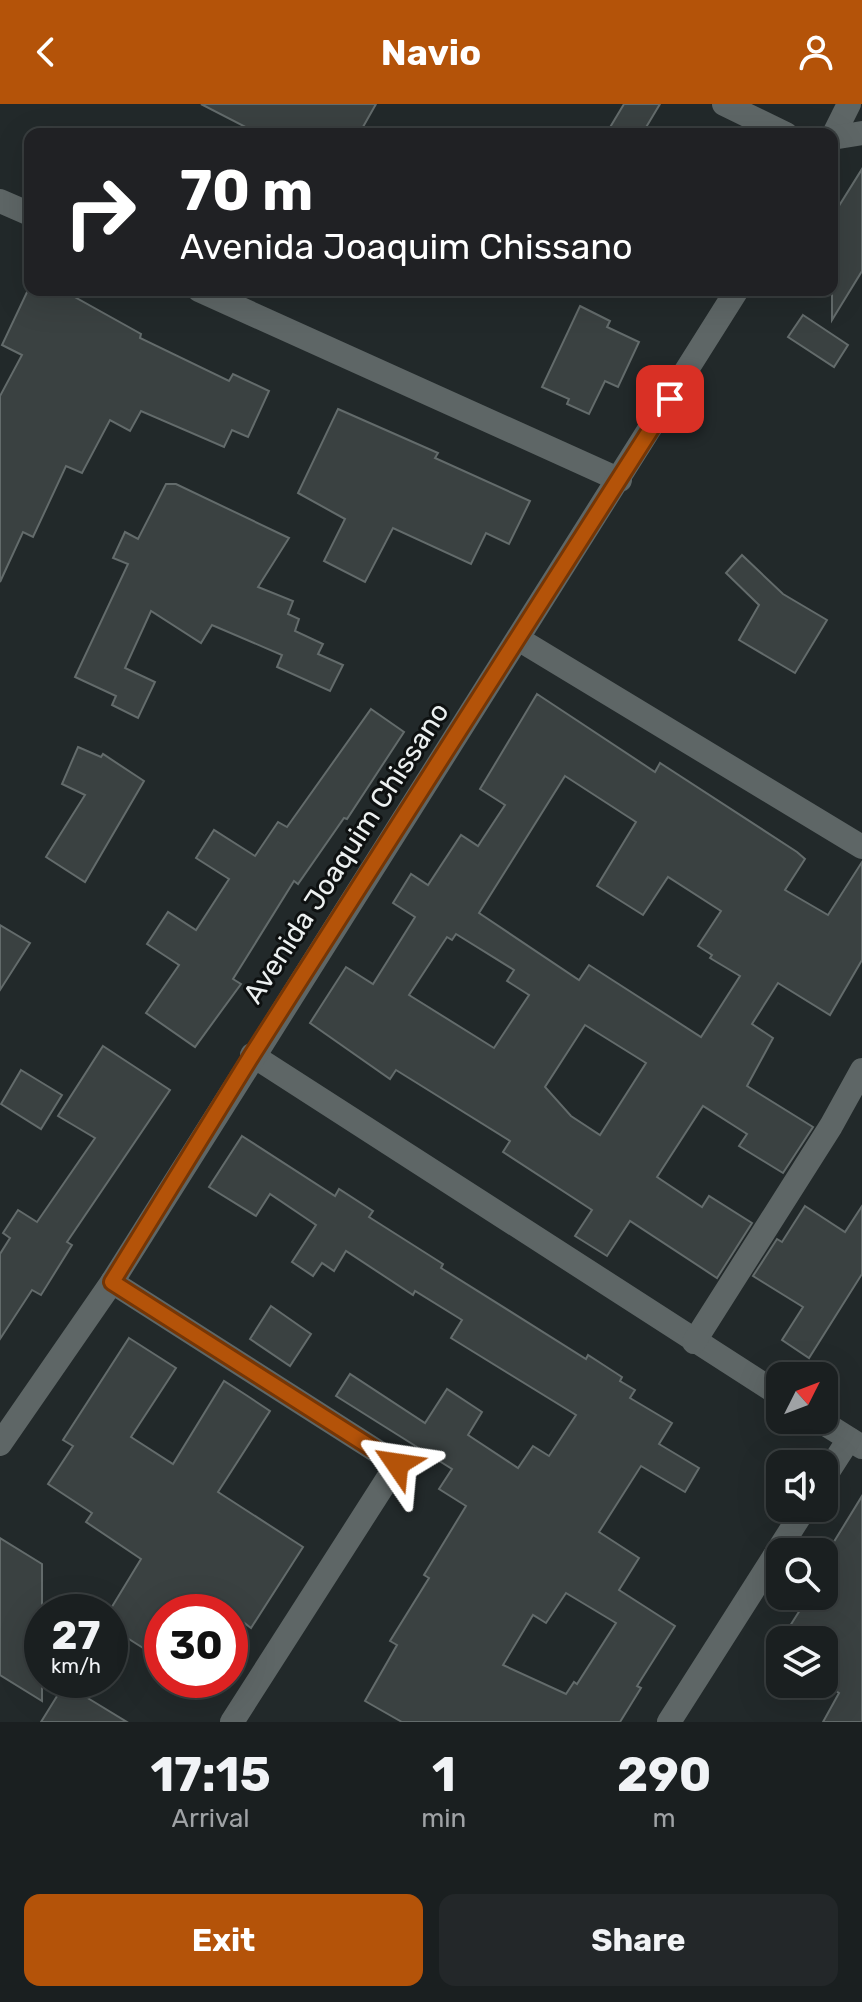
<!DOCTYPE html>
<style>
body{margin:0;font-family:Rubik,sans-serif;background:#232729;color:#f1f3f6;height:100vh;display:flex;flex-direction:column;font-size:30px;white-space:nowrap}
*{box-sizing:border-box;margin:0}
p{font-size:26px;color:#9fa2a5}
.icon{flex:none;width:44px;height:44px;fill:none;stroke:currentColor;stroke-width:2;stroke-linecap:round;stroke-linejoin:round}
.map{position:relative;height:1618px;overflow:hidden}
.details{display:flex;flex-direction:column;background:#1a1f20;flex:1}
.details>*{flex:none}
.banner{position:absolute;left:24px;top:24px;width:814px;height:168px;border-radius:16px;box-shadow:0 8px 32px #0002,0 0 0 2px #383d3e;background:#202124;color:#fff;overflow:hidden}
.needle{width:52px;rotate:48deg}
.fabs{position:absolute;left:766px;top:1258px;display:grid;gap:16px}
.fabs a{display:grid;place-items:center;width:72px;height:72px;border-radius:16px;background:#1a1f20;box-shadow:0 8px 32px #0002,0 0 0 2px #383d3e;font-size:40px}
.speed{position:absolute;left:24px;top:1490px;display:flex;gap:16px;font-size:40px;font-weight:700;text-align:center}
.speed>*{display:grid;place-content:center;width:104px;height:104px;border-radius:50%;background:#1a1f20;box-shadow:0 8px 32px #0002,0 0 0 2px #383d3e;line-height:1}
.speed small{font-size:20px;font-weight:400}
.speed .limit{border:12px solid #d22;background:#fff;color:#111}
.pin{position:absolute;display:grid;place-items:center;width:68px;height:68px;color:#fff;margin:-34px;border-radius:16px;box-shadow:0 4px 12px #0006}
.me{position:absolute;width:88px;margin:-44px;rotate:302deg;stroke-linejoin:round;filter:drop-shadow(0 0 6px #0008)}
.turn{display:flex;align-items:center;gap:28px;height:168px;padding:0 24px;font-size:36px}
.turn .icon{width:104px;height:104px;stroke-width:2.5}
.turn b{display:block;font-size:56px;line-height:68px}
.eta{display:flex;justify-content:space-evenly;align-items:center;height:136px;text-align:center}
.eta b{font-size:48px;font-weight:700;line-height:56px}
.action{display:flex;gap:16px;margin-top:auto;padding:16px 24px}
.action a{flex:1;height:92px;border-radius:16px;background:#b45309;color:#fff;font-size:32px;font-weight:700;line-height:92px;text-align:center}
.action a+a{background:#232729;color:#f1f3f6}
header{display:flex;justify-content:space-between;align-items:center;height:104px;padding:0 24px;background:#b45309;color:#fff;font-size:36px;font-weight:700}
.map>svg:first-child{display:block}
.building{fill:#3a4141;stroke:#636b6b;stroke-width:2;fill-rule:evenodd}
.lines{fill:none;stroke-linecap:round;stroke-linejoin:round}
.minor{stroke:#5e6666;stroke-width:24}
.route-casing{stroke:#753606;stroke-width:20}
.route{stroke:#b45309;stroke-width:14}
.labels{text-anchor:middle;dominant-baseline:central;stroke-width:6;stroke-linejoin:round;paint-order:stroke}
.street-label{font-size:28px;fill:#ecf0f0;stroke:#0e1111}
</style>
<header><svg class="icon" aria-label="back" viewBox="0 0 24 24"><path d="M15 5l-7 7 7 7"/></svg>Navio<svg class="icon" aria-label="person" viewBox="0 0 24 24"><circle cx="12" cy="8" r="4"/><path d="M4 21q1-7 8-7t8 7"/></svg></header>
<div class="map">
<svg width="862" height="1618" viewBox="0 0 862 1618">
<rect width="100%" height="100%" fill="#22292a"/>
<g class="building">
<path d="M201 0H376L359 30H259Z"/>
<path d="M624 0H660L642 30H606Z"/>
<path d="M862 65V167L832 216V113Z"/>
<path d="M28 186H62L141 230 140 234 229 277 233 270 269 287 248 333 232 326 224 343 141 307 130 327 110 316 82 369 66 362 33 433 23 428 0 478V292L22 251 2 241Z"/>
<path d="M580 202 610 217 607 223 639 238 618 283 605 277 589 310 567 300 569 295 542 283Z"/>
<path d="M803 211 848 241 834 263 788 233Z"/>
<path d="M338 305 438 349 435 354 530 397 509 440 486 429 471 460 393 424 365 478 324 457 345 415 298 389Z"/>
<path d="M166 380H176L289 434 258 483 293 497 288 510 299 515 295 527 323 540 318 550 343 561 330 587 277 563 282 551 212 521 201 539 151 507 125 564 155 578 138 614 112 601 116 592 75 573 128 460 113 454 125 428 138 435Z"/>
<path d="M742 451 783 490 827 516 795 569 739 536 759 501 726 469Z"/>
<path d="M537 590 655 668 660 659 797 748 805 755 785 786 828 811 862 758V856L830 911 778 879 752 920 773 934 747 982 813 1023 783 1069 739 1042 747 1030 703 1002 657 1073 702 1103 709 1092 752 1119 717 1174 630 1117 607 1152 575 1132 592 1106 503 1048 510 1037 396 966 390 975 310 919 346 863 373 880 415 813 393 799 411 770 428 781 461 731 478 742 505 701 480 685ZM565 672 636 718 597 782 643 811 668 773 721 807 698 842 712 851 710 854 740 872 701 933 589 861 579 876 479 809ZM456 830 514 866 507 877 529 891 494 944 409 891 447 833 452 836ZM585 921 646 959 600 1031 571 1012 545 983Z"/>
<path d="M371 605 404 628 347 715 344 714 298 780 294 777 233 875 241 880 195 943 146 909 179 861 147 840 168 808 196 826 229 775 196 754 214 726 255 752 278 718 287 723Z"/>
<path d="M78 643 101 653 103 650 144 677 85 778 46 753 85 691 62 680Z"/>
<path d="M0 821 30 839 0 886Z"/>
<path d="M103 942 170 986 67 1138 72 1141 41 1191 32 1186 0 1235V1150L10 1134 3 1129 18 1106 37 1118 95 1034 58 1012Z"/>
<path d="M21 966 62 991 41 1025 1 1000Z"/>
<path d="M242 1032 335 1092 339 1085 373 1107 369 1113 443 1160 441 1164 586 1255 588 1251 622 1273 620 1277 635 1286 630 1294 672 1319 659 1340 699 1364 685 1388 641 1362 599 1428 639 1454 619 1486 675 1522 637 1582 641 1584 620 1618H402L365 1597 397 1541 390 1537 429 1474 424 1471 466 1402 439 1385 452 1365 336 1292 350 1270 425 1319 447 1285 482 1308 468 1331 518 1364 533 1342 549 1352 576 1311 451 1234 462 1216 415 1187 413 1191 346 1147 334 1167 322 1159 313 1172 292 1158 316 1121 270 1090 256 1112 209 1083ZM566 1489 616 1519 577 1580 574 1578 566 1590 503 1561 533 1511 546 1519Z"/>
<path d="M805 1102 845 1128 862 1102V1170L809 1254 782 1236 803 1203 753 1172 777 1135 782 1138Z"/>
<path d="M271 1202 311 1230 290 1262 250 1235Z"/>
<path d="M129 1234 176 1264 131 1333 173 1360 224 1277 246 1291 270 1307 218 1388 303 1443 251 1524 230 1508H162V1556L110 1523V1506L141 1455 86 1418 92 1409 48 1380 73 1342 63 1336Z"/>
<path d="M862 1392V1618H823L839 1589 824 1579V1536H781L809 1492H824V1454Z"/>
<path d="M0 1434 42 1460V1597L0 1571Z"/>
<path d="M67 1576H96L86 1593 127 1618H41Z"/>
</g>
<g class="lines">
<g class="minor">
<path d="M724 0 786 30"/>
<path d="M832 34 849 0"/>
<path d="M832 34 862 29"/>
<path d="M0 97 30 110"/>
<path d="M199 186 620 376"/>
<path d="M520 536 862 743"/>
<path d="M252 951 780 1291"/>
<path d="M112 1178 397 1360 232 1618"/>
<path d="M694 1238 831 1022 862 966"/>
<path d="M819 1316 862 1343"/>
<path d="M0 1340 112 1178 737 186"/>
<path d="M824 1374 849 1335"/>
<path d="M669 1618 805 1404"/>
</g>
</g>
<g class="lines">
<g class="route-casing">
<path id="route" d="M397 1360 112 1178 252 951 670 295"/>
</g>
<use href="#route" class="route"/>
</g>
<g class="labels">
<g class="street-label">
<text transform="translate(346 749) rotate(-57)">Avenida Joaquim Chissano</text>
</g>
</g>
</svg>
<div class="fabs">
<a><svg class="needle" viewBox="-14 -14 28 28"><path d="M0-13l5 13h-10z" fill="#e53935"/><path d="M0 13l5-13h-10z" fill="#9fa2a5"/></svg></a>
<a><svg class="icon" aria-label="sound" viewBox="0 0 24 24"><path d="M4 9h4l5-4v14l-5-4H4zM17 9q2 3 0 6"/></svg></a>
<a><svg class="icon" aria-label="search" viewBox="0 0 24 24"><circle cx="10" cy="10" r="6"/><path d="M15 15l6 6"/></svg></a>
<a><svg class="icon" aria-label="layers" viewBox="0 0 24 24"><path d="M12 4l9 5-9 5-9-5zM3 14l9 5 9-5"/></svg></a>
</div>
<div class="speed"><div>27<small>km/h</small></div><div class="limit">30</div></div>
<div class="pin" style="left:670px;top:295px;background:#d93025"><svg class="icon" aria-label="arrive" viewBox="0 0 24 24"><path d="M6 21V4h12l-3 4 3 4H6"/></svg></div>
<svg class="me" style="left:397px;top:1360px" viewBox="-20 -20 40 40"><path d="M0-17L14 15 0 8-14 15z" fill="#b45309" stroke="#fff" stroke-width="4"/></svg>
<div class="banner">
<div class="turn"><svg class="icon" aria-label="right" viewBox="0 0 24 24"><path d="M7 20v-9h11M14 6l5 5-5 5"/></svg><div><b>70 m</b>Avenida Joaquim Chissano</div></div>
</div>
</div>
<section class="details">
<div class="eta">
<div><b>17:15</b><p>Arrival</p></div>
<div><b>1</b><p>min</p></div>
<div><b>290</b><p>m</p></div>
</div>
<div class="action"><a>Exit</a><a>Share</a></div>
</section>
